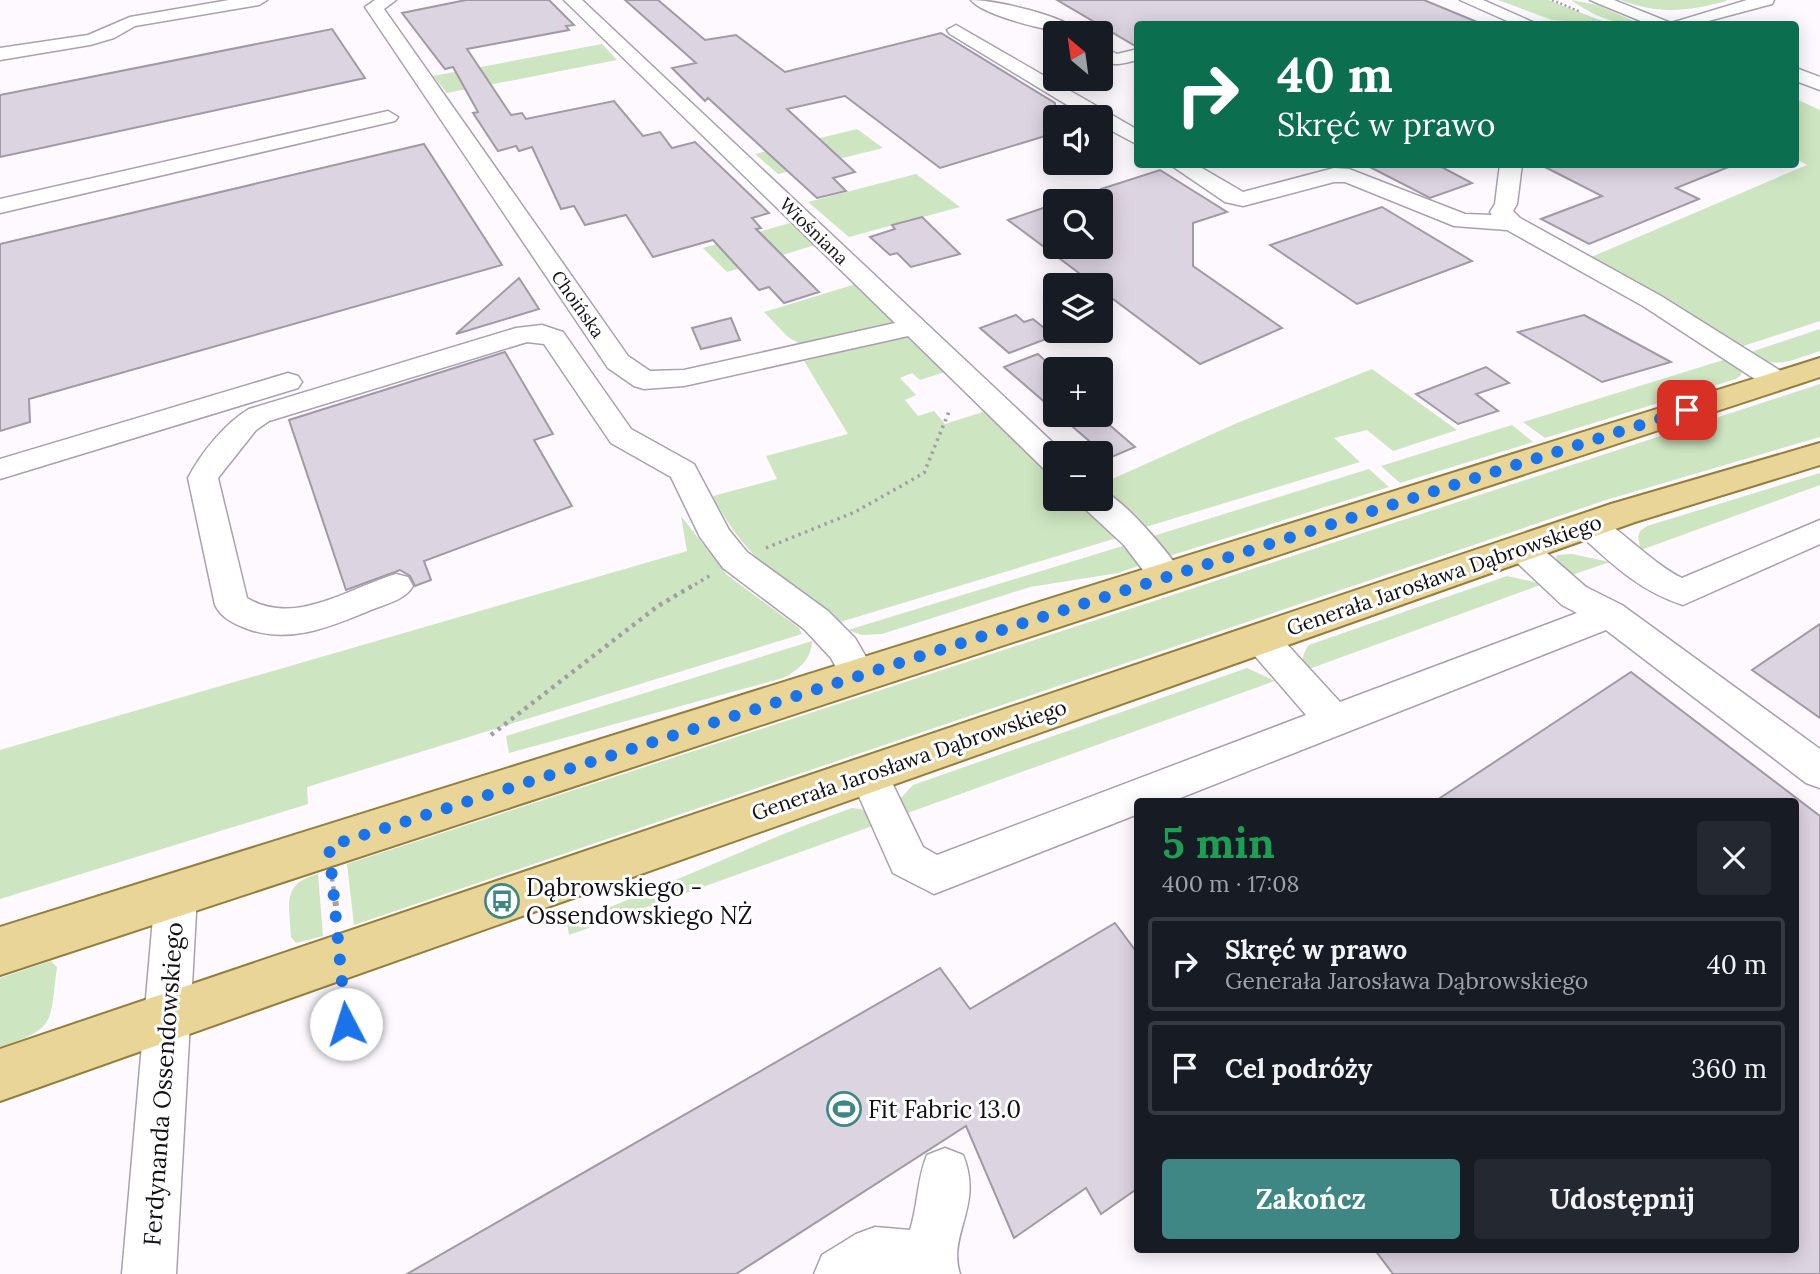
<!DOCTYPE html>
<html lang="pl">
<meta charset="utf-8">
<style>
body{margin:0;font-family:Lora,serif;background:#242831;color:#f1f3f6;height:100vh;display:flex;flex-direction:column;font-size:26px;white-space:nowrap}
*{box-sizing:border-box;margin:0}
p{font-size:23px;color:#9ea1a6}
.icon{flex:none;width:38px;height:38px;fill:none;stroke:currentColor;stroke-width:2;stroke-linecap:round;stroke-linejoin:round}
.map{position:relative;flex:1;overflow:hidden}
.side{position:absolute;left:1134px;top:798px;width:665px;height:455px;display:flex;flex-direction:column;background:#171b24;border-radius:7px;box-shadow:0 4px 18px #0003}
.side>*{flex:none}
.guide{position:absolute;left:1134px;top:21px;width:665px;height:147px;border-radius:7px;box-shadow:0 4px 18px #0003;background:#0b6e4f;color:#fff;overflow:hidden}
.needle{width:46px;rotate:331deg}
.controls{position:absolute;left:1043px;top:21px;display:grid;gap:14px}
.controls a{display:grid;place-items:center;width:70px;height:70px;border-radius:7px;background:#171b24;box-shadow:0 4px 18px #0003;font-size:35px}
.pin{position:absolute;display:grid;place-items:center;width:60px;height:60px;color:#fff;margin:-30px;border-radius:14px;box-shadow:0 4px 10px #0006}
.me{position:absolute;width:77px;margin:-38px;rotate:355deg;stroke-linejoin:round;filter:drop-shadow(0 0 5px #0008)}
.turn{display:flex;align-items:center;gap:24px;height:147px;padding:0 28px;font-size:32px}
.turn .icon{width:91px;height:91px;stroke-width:2.5}
.turn b{display:block;font-size:49px;line-height:60px}
.round{display:grid;place-items:center;flex:none;width:74px;height:74px;border-radius:7px;background:#242831}
.head{display:flex;align-items:center;justify-content:space-between;height:119px;padding:0 28px}
h1{font-size:42px;font-weight:700;line-height:52px;color:#1e9e55}
.button{display:flex;gap:14px;margin-top:auto;padding:14px 28px}
.button a{flex:1;height:80px;border-radius:7px;background:#3f8784;color:#fff;font-size:28px;font-weight:700;line-height:80px;text-align:center}
.button a+a{background:#242831;color:#f1f3f6}
ul{padding:0;list-style:none}
li{display:flex;align-items:center;gap:21px;height:94px;margin:0 14px 10px;padding:0 14px;border:4px solid #363941;border-radius:7px}
li div{flex:1}
li b{display:block;font-size:26px}
li em{font-style:normal}
.map>svg:first-child{display:block}
.green{fill:#cde5c0}
.building{fill:#dcd4e1;stroke:#a199a6;stroke-width:2}
.lines{fill:none;stroke-linecap:round;stroke-linejoin:round}
.minor-casing{stroke:#a9a1ae;stroke-width:3}
.major-casing{stroke:#937e3c;stroke-width:4}
.path-far3{stroke:#a29ea4;stroke-width:2.5;stroke-dasharray:2 2.5;stroke-linecap:butt}
.path-far2{stroke:#a29ea4;stroke-width:3.5;stroke-dasharray:2.5 4.5;stroke-linecap:butt}
.path-far1{stroke:#a29ea4;stroke-width:4.5;stroke-dasharray:3.5 5;stroke-linecap:butt}
.path{stroke:#a29ea4;stroke-width:6;stroke-dasharray:4.5 7;stroke-linecap:butt}
.minor{fill:#fff;fill-rule:evenodd}
.major{fill:#e8d597;fill-rule:evenodd}
.route{stroke:#1a73e8;stroke-width:12;stroke-dasharray:0 21.6}
.labels{text-anchor:middle;dominant-baseline:central;stroke-width:6;stroke-linejoin:round;paint-order:stroke}
.far-street-label{font-size:18px;fill:#120f14;stroke:#fff}
.street-label{font-size:21px;fill:#120f14;stroke:#fff}
.near-poi-label{font-size:24px;fill:#120f14;stroke:#fff;text-anchor:start}
.near-street-label{font-size:24px;fill:#120f14;stroke:#fff}
</style>
<div class="map">
<svg width="1820" height="1274" viewBox="0 0 1820 1274">
<rect width="100%" height="100%" fill="#fdf9ff"/>
<g class="green">
<path d="M1498 0H1548L1610 24 1552 20Z"/>
<path d="M1571 0 1598 5 1640 24C1614 25 1592 15 1571 0Z"/>
<path d="M1620 0H1726L1727 1C1688 11 1660 15 1620 0Z"/>
<path d="M602 44 617 60 447 93 433 76Z"/>
<path d="M1796 99 1820 110V321L1737 348 1589 258 1807 165 1796 159Z"/>
<path d="M857 129 883 148 778 174 755 154Z"/>
<path d="M916 174 960 207 849 237 808 202Z"/>
<path d="M790 223 815 245 727 272 703 248Z"/>
<path d="M856 284 896 322 887 328 804 346 788 337 764 312Z"/>
<path d="M1820 329V351C1786 362 1779 369 1745 354Z"/>
<path d="M909 336 945 372 920 380 912 373 900 378 916 395 905 400 918 416 934 411 945 424 986 411 995 414 1055 474V499H1081L1120 537 837 623C785 583 743 557 713 496L777 479 766 456 848 434 804 361Z"/>
<path d="M1730 358 1742 369 1741 375 1736 379 1545 438 1523 422Z"/>
<path d="M1372 369 1457 430 1393 451 1367 430 1334 438 1360 462 1139 529 1107 495 1110 480 1237 423Z"/>
<path d="M1820 384V437L1606 500 354 925 347 864Z"/>
<path d="M1512 425 1533 442 1400 483 1381 466Z"/>
<path d="M1369 469 1389 487 1166 557 1150 537Z"/>
<path d="M1820 473V485L1641 550 1638 537 1640 531 1647 526Z"/>
<path d="M681 516 727 575 799 628 802 634 307 787 308 804 0 899V750L687 551Z"/>
<path d="M1126 545 1141 565 1118 573 1030 587 882 634 862 635 848 630Z"/>
<path d="M1572 554 1610 562 1569 576 1556 558 1557 555Z"/>
<path d="M1507 576 1543 584 1306 670C1300 661 1303 653 1309 645Z"/>
<path d="M812 641C812 659 797 671 783 678L509 753 506 736Z"/>
<path d="M1247 668 1275 681 902 815 900 799 913 785Z"/>
<path d="M852 808 867 810 878 824 569 935 567 923C663 889 755 842 852 808Z"/>
<path d="M318 874 323 936 296 943 291 937C290 905 280 884 318 874Z"/>
<path d="M51 961 57 967C49 1023 58 1028 0 1047V978Z"/>
</g>
<g class="building">
<path d="M466 0H549L574 25 566 26 569 30 467 49 511 115 522 113 526 119 614 101 643 136 660 132 672 148 695 142 769 213 752 218 761 228 756 229 819 292 784 303 769 287 759 290 713 240 653 257 626 215 585 225 574 206 561 209 532 147 519 151 516 146 498 151 473 113 478 112 453 67 445 69 402 13Z"/>
<path d="M625 0H658L705 40 736 35 785 72 941 33 1055 103V133L940 168 845 96 787 109 855 172 833 178 846 191 817 198 708 98 705 101 672 68 696 63Z"/>
<path d="M1057 0H1424L1482 24H1138L1137 47Z"/>
<path d="M332 29 365 78 0 157V95Z"/>
<path d="M424 144 502 265 29 399 30 422 0 431V244Z"/>
<path d="M1364 164H1436L1472 183 1430 198Z"/>
<path d="M1539 164H1731V166L1676 188 1699 199 1589 244 1541 219 1602 196Z"/>
<path d="M1160 170 1227 212 1193 223V266L1282 328 1200 364 1101 290V285H1095L1008 220 1055 204V247H1101V189Z"/>
<path d="M1382 207 1472 261 1357 304 1270 245Z"/>
<path d="M922 217 960 254 911 267 897 253 890 255 870 237 895 229 892 225Z"/>
<path d="M519 278 539 309 456 334Z"/>
<path d="M1016 315 1024 322 1033 319 1054 336 1009 353 980 328Z"/>
<path d="M1584 315 1671 362 1602 382 1518 332Z"/>
<path d="M731 318 740 340 701 349 692 328Z"/>
<path d="M505 352 553 434 534 440 572 506 424 561 431 580 415 586 410 576 400 570 346 590 289 420Z"/>
<path d="M1038 354 1055 370V411L1004 367Z"/>
<path d="M1486 367 1509 383 1476 394 1498 411 1458 424 1416 394Z"/>
<path d="M1059 415H1098L1135 447 1109 458Z"/>
<path d="M1820 624V718L1752 670Z"/>
<path d="M1631 672 1820 816V1274H1393L1375 1250H1796V802H1434Z"/>
<path d="M1115 923 1138 954V1188L1101 1214 1086 1188 1014 1238 966 1126 736 1274H407L940 968 970 1009Z"/>
</g>
<g class="lines">
<g class="minor-casing">
<g id="minor">
<path d="M229 0H267L259 5 135 26 114 38 90 45 0 60V48L88 35 130 17Z"/>
<path d="M375 0H396L384 9 628 356 650 371 684 370 895 323 564 0H582L1064 453H1055V472L1044 469 908 336 684 386 644 389 634 386 608 368 365 7Z"/>
<path d="M971 0C993 0 1065 15 1080 33 1058 34 985 17 971 0Z"/>
<path d="M1460 0H1483L1537 24H1514Z"/>
<path d="M1590 0H1614L1671 23 1747 0H1774L1772 4 1697 24H1648Z"/>
<path d="M956 25 1138 130V145L1101 125V117H1087L950 34 947 30Z"/>
<path d="M1101 46 1117 54 1138 49V60C1123 63 1113 68 1101 59Z"/>
<path d="M1796 68 1820 77V90L1796 81Z"/>
<path d="M388 111 398 117 395 121 0 213V199Z"/>
<path d="M1169 164H1195L1243 192 1334 168 1349 169 1465 214 1492 215 1490 212 1495 204 1500 164H1522L1517 204 1513 211 1520 218 1661 296 1787 375 1791 381 1787 387 1777 390 1767 387 1643 306 1507 230 1454 226 1345 182H1334L1243 206 1225 202Z"/>
<path d="M542 325 563 332 631 429 694 464 729 530 747 552 828 611 855 638 877 676 872 686 859 690 846 686 831 658 804 629 723 568 700 537 671 477 611 443 544 344 527 342 269 421 256 430 218 478 247 598C295 627 349 588 396 574L408 577 413 586C405 600 386 604 371 610 330 627 288 645 245 628 232 623 221 617 215 605L188 478C201 453 225 423 249 409L516 328Z"/>
<path d="M288 373 298 376 302 382 298 388 0 479V459Z"/>
<path d="M1101 490C1124 499 1171 555 1184 577L1179 586 1167 589 1155 586 1124 545 1083 507 1079 499H1101Z"/>
<path d="M1589 514C1616 522 1650 563 1682 578L1820 520V544L1683 605C1639 591 1611 563 1578 533L1573 525 1578 517Z"/>
<path d="M1521 536 1532 540 1586 587 1622 605 1820 749V788L1806 783 1606 630 1170 802H1138V814L934 894 893 873 849 774 854 762 868 757 882 762 923 847 937 855 1306 715 1249 649 1243 639 1249 629 1261 625 1273 629 1340 702 1577 613 1562 605 1510 556 1505 548 1510 540Z"/>
<path d="M176 875 191 881 197 895 176 1274H122L155 895 161 881Z"/>
<path d="M945 1148 963 1155C984 1206 947 1234 960 1274H814L822 1255 856 1234 875 1227 910 1230C918 1205 917 1179 927 1155Z"/>
</g>
</g>
<g class="major-casing">
<g id="major">
<path d="M1820 358V377L0 975V927Z"/>
<path d="M1820 443V465L1635 522 0 1101V1049L1611 504Z"/>
</g>
</g>
<g class="path-far3">
<path d="M1552 0 1581 12"/>
<path d="M1551 22 1571 24"/>
</g>
<g class="path-far2">
<path d="M766 548 855 512 924 473 950 409"/>
<path d="M689 588 711 575"/>
</g>
<g class="path-far1">
<path d="M491 735 658 606 692 586"/>
<path d="M332 878 334 892"/>
</g>
<g class="path">
<path d="M334 890 338 922"/>
<path d="M344 993 346 1024"/>
</g>
<use href="#minor" class="minor"/>
<use href="#major" class="major"/>
</g>
<g class="lines">
<path class="route" d="M346 1024 329 846 1687 410"/>
</g>
<defs>
<g id="bus-ring" transform="scale(1.75)"><circle r="9.5" fill="#fff" stroke="#3f8784" stroke-width="1.5"/><path d="M-5-6H5V4H4V6H2V4H-2V6H-4V4H-5ZM-3.5-4V0h7V-4ZM-3.5 1.2v1.5H-2V1.2ZM2 1.2v1.5H3.5V1.2Z" fill="#3f8784"/></g>
<g id="stadium-ring" transform="scale(1.75)"><circle r="9.5" fill="#fff" stroke="#3f8784" stroke-width="1.5"/><path d="M0-5a6.5 5 0 1 0 0 10a6.5 5 0 1 0 0-10ZM-3.5-1.8h7v3.6h-7Z" fill="#3f8784"/></g>
</defs>
<g fill-rule="evenodd">
<use href="#bus-ring" x="502" y="901"/>
<use href="#stadium-ring" x="844" y="1109"/>
</g>
<g class="labels">
<g class="far-street-label">
<text transform="translate(814 231) rotate(44)">Wiośniana</text>
<text transform="translate(578 304) rotate(55)">Choińska</text>
</g>
<g class="street-label">
<text transform="translate(1444 575) rotate(-19)">Generała Jarosława Dąbrowskiego</text>
<text transform="translate(909 760) rotate(-19)">Generała Jarosława Dąbrowskiego</text>
</g>
<g class="near-poi-label">
<text x="526" y="887">Dąbrowskiego -<tspan x="526" dy="28">Ossendowskiego NŻ</tspan></text>
<text x="868" y="1109">Fit Fabric 13.0</text>
</g>
<g class="near-street-label">
<text transform="translate(163 1084) rotate(-86)">Ferdynanda Ossendowskiego</text>
</g>
</g>
</svg>
<div class="controls">
<a><svg class="needle" viewBox="-14 -14 28 28"><path d="M0-13l5 13h-10z" fill="#e53935"/><path d="M0 13l5-13h-10z" fill="#9ea1a6"/></svg></a>
<a><svg class="icon" aria-label="sound" viewBox="0 0 24 24"><path d="M4 9h4l5-4v14l-5-4H4zM17 9q2 3 0 6"/></svg></a>
<a><svg class="icon" aria-label="search" viewBox="0 0 24 24"><circle cx="10" cy="10" r="6"/><path d="M15 15l6 6"/></svg></a>
<a><svg class="icon" aria-label="layers" viewBox="0 0 24 24"><path d="M12 4l9 5-9 5-9-5zM3 14l9 5 9-5"/></svg></a>
<a>+</a>
<a>−</a>
</div>
<div class="pin" style="left:1687px;top:410px;background:#d93025"><svg class="icon" aria-label="arrive" viewBox="0 0 24 24"><path d="M6 21V4h12l-3 4 3 4H6"/></svg></div>
<svg class="me" style="left:346px;top:1024px" viewBox="-20 -20 40 40"><circle r="19" fill="#fff"/><path d="M0-13L10 11 0 6-10 11z" fill="#1a73e8"/></svg>
<div class="guide">
<div class="turn"><svg class="icon" aria-label="right" viewBox="0 0 24 24"><path d="M7 20v-9h11M14 6l5 5-5 5"/></svg><div><b>40 m</b>Skręć w prawo</div></div>
</div>
<section class="side">
<div class="head"><div><h1>5 min</h1><p>400 m · 17:08</p></div><a class="round"><svg class="icon" aria-label="close" viewBox="0 0 24 24"><path d="M6 6l12 12M18 6L6 18"/></svg></a></div>
<ul>
<li><svg class="icon" aria-label="right" viewBox="0 0 24 24"><path d="M7 20v-9h11M14 6l5 5-5 5"/></svg><div><b>Skręć w prawo</b><p>Generała Jarosława Dąbrowskiego</p></div><em>40 m</em></li>
<li><svg class="icon" aria-label="arrive" viewBox="0 0 24 24"><path d="M6 21V4h12l-3 4 3 4H6"/></svg><div><b>Cel podróży</b></div><em>360 m</em></li>
</ul>
<div class="button"><a>Zakończ</a><a>Udostępnij</a></div>
</section>
</div>
